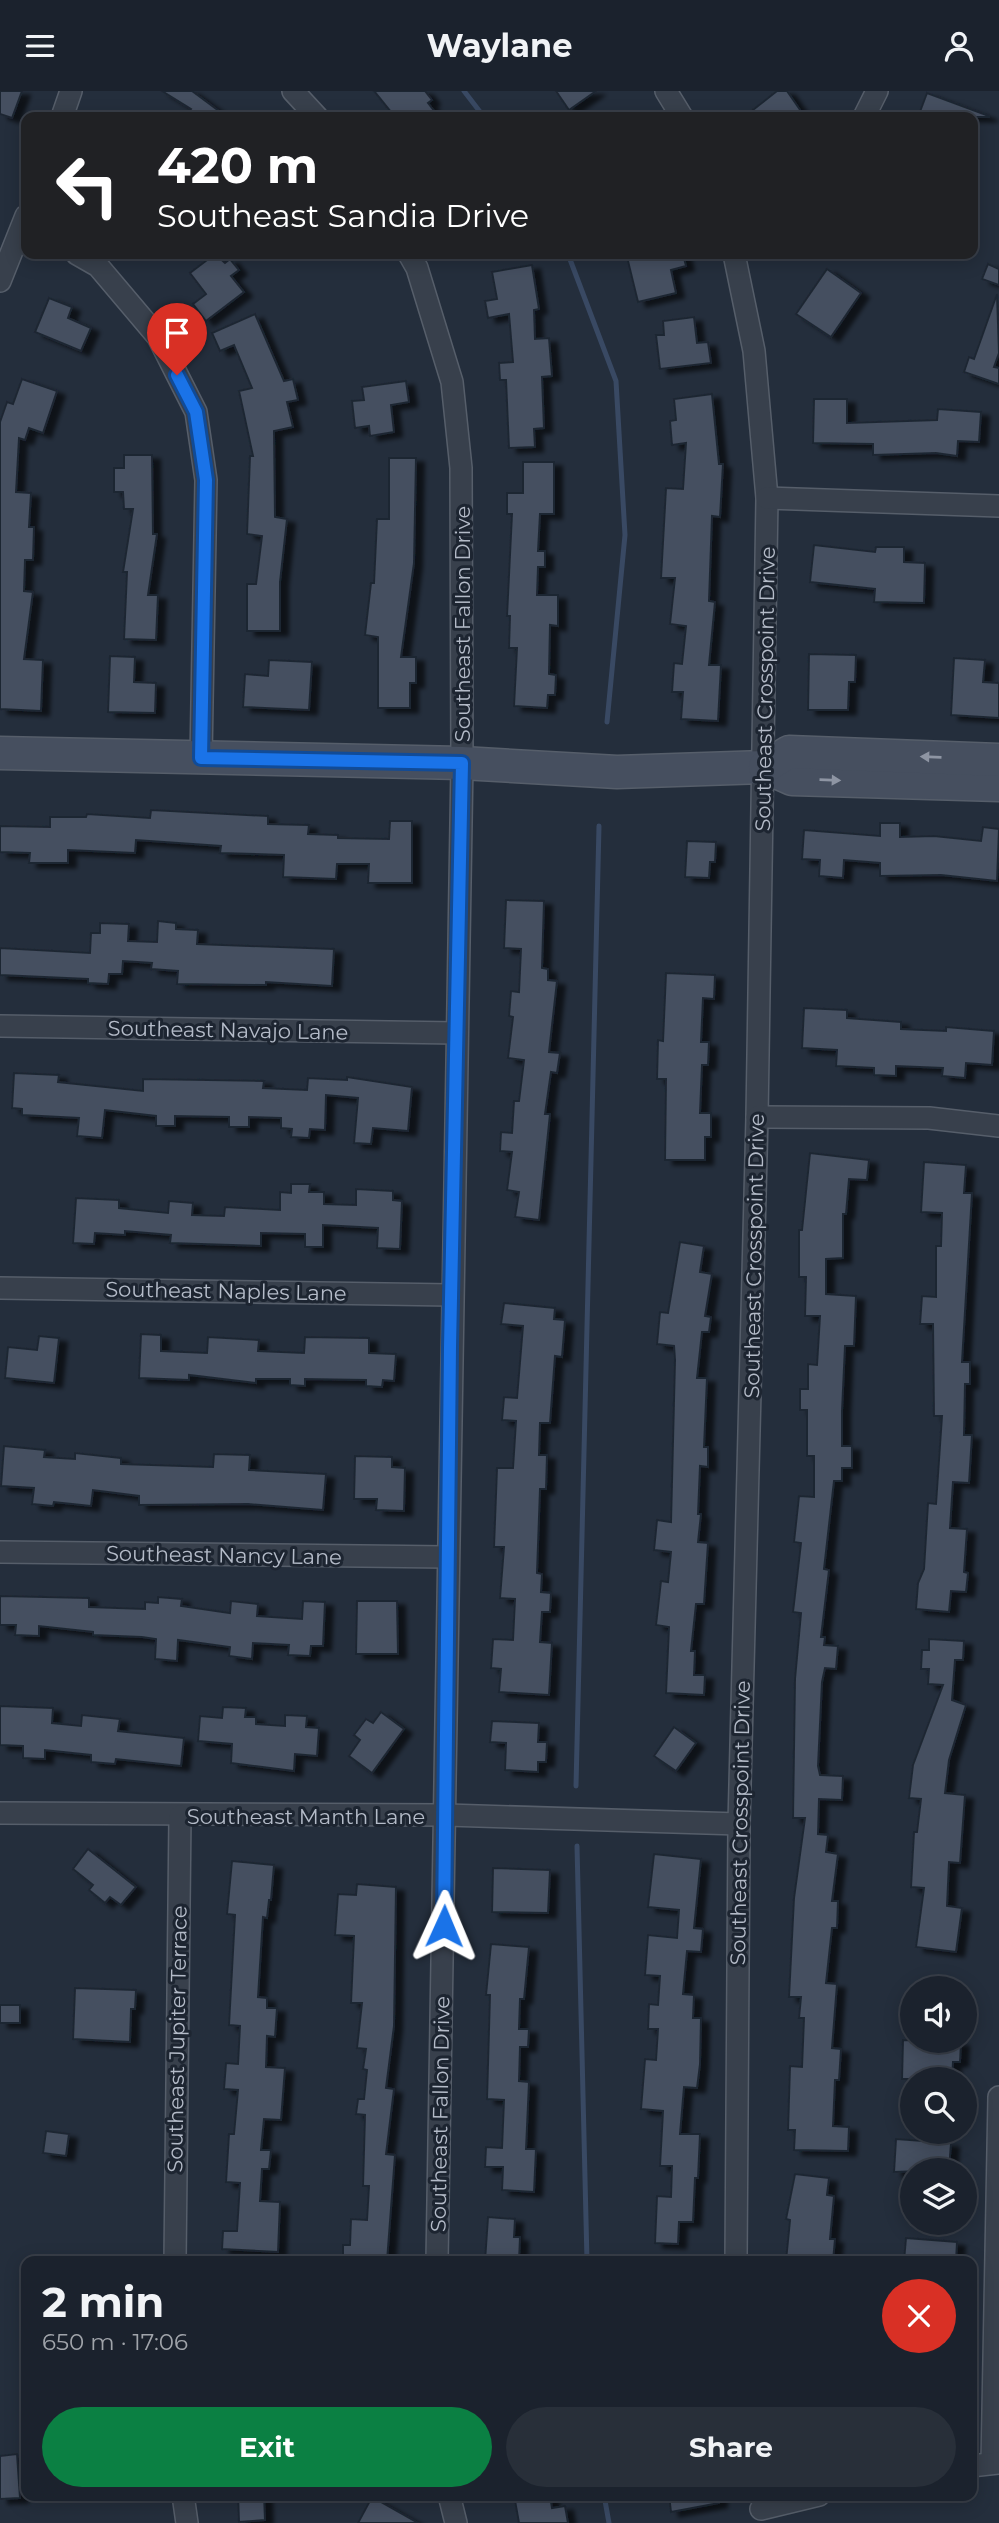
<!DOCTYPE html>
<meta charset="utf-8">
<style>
body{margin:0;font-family:Montserrat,sans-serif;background:#282f39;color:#f1f3f6;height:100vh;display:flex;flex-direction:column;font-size:26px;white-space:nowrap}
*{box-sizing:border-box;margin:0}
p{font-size:23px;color:#a0a4aa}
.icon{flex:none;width:38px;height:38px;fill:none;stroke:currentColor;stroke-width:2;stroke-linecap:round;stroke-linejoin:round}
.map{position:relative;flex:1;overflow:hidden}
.drawer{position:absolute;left:21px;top:2165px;width:956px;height:245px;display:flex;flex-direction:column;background:#1b222d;border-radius:14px;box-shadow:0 4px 18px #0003,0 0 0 2px #393f49}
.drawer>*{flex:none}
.banner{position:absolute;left:21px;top:21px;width:957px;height:147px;border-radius:14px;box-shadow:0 4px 18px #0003,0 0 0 2px #393f49;background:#202124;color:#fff;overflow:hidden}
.controls{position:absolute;left:900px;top:1885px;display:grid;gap:14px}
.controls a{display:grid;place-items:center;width:77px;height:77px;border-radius:50%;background:#1b222d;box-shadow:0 4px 18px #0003,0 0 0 2px #393f49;font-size:35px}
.pin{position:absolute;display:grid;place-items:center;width:60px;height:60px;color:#fff;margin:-72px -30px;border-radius:50% 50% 50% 0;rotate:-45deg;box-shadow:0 0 7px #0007}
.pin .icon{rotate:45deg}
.me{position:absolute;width:77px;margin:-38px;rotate:1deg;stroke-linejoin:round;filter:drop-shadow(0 0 5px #0008)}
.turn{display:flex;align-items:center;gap:24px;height:147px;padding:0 21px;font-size:32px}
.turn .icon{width:91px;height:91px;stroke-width:2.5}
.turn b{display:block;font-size:49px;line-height:60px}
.round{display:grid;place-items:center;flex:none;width:74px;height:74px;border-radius:37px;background:#282f39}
.summary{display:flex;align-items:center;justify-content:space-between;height:119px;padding:0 21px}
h1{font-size:42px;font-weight:700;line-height:52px}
.button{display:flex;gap:14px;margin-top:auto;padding:14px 21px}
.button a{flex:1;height:80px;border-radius:42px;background:#0b8043;color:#fff;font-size:28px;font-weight:700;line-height:80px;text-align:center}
.button a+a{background:#282f39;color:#f1f3f6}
header{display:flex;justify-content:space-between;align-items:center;height:91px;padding:0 21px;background:#1b222d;font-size:32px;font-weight:700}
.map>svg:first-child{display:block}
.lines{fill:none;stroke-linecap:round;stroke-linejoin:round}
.stream{stroke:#394963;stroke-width:5}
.building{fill:#455060;stroke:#1f2733;stroke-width:2;filter:url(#shadow)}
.street-casing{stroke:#565e6a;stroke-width:24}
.secondary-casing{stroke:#565e6a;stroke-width:35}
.street{stroke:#38404c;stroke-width:21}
.secondary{stroke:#464f5f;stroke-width:32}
.oneway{fill:#8e95a3}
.route-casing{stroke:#114b97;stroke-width:18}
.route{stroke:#1a73e8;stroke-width:12}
.labels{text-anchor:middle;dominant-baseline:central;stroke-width:6;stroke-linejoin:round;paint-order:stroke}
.street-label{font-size:21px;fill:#b4bbc8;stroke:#1d2531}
</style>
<header><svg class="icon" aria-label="menu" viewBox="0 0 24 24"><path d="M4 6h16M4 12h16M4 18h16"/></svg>Waylane<svg class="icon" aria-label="person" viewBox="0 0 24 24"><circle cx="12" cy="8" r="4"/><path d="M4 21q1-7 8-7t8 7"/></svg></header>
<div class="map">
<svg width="999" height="2432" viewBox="0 0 999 2432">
<defs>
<filter id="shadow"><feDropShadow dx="8" dy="4.5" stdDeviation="2" flood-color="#0009"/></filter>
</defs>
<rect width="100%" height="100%" fill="#242e3c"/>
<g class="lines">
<g class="stream">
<path d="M464 0 484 26"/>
<path d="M568 163 616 290 625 444 607 631"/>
<path d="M576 1695 599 735"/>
<path d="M577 1755 587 2170"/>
<path d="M604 2404 609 2432"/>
</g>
</g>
<g class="building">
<path d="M0 0H22L12 27 0 23Z"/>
<path d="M162 0H192L227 26H185L191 18Z"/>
<path d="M374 0H425L432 9 428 12 439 26H395Z"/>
<path d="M556 0H596L569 19Z"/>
<path d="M777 0H787L805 26H744Z"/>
<path d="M927 2 989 25V26H918Z"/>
<path d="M215 163 225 172 230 168 239 179 231 185 244 201 206 230 193 213 206 203 190 182Z"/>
<path d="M643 163H683L686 175 671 179 676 202 638 211 627 166Z"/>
<path d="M988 173 999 178V194L982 188Z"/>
<path d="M532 174 539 218 534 219 535 248 549 247 552 285 542 286 544 337 534 338 535 356 509 357 506 289H500L499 272 513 271 509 223 488 227 485 210 497 208 492 181Z"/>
<path d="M827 178 861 202 831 246 796 223Z"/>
<path d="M997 203 999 262 994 276 999 277V293L964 281 969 266 974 268Z"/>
<path d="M49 207 72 216 68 227 91 237 81 260 35 241Z"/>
<path d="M255 223 284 290 293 288 298 309 287 311 293 336 274 340 275 426 287 428 280 491V540H247V493H256L262 445 247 443 250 365H253L239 300 252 297 234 254 220 260 212 242Z"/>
<path d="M694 226 697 252 708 251 711 272 660 278 656 244H664L663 230Z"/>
<path d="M22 288 57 300 43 342 29 337 25 349 19 347 16 401 31 402 29 436H34L33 469H25L24 500 33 501 24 568 43 569 41 620 0 618V331L7 311 13 313Z"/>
<path d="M406 290 409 311 391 314 394 341 370 345 369 335 355 337 352 310 364 309 362 296Z"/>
<path d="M712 303 719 373H723L720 426 712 425 709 510 715 511 709 574H721L718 630 681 628 683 601H672L674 572 682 573 686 535 670 533 675 487H661L666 397 683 398 686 352 672 354 670 330 676 329 674 308Z"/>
<path d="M814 308H847V332L937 329 938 318 981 321 979 351 958 350 957 365 936 362 873 364V353L813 352Z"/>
<path d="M124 364H152L153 443H157L148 504H158L156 549 124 548 127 481H123L133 418H124L123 401H114V377H124Z"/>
<path d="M389 367H416L414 472 401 566H416V592H410V617H378V546L365 544 371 492H374L377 428H389Z"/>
<path d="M523 371H554V423H540L538 460H545V476H538L537 504H558V535L550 534 549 583 556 584 555 604H548L547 617 514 615 517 557H509L510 525H507L512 423H507V402H523Z"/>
<path d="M814 454 875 461 876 456H904V471L925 472 924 512 874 511 875 498 810 491Z"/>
<path d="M809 563 856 564 855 591H849L848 619H808Z"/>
<path d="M110 565 135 566 134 591 156 592 155 622 108 621Z"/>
<path d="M954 567 985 569 983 591 999 592V627L951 624Z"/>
<path d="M269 569 312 571 309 619 243 616 245 583 268 585Z"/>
<path d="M151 719 268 725V733L309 734 308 743 338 744V747L389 748 390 730H412V792H368L369 773H337L336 788 283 786 284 764 220 762 221 755 136 749 135 762 68 759V772H29L30 762 0 761V735L50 736V726H86L87 723 150 727Z"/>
<path d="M880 732H900V746L934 745 981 750 983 736 999 738 997 790 941 784 880 785V772L844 769 843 787 819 785 820 769 802 768 804 739 880 745Z"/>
<path d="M687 750 716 751 715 771H710L709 787 685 786Z"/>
<path d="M506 809 544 810 542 877 548 878V889L557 890 549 961 560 962 557 982 551 981 545 1023H550L539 1129 515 1126 519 1101 507 1099 512 1061 500 1060 501 1041 512 1042 514 1010H519L524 969 508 967 513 926 509 925 511 900 519 901 521 858 504 857Z"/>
<path d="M158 830 176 832V838L198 839 197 853 334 858 332 895 266 891V894L177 893 178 880 151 878 152 872 123 870 122 883H109L108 893 88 892V888L0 884V857L90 862 91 842H100V832L129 833 128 850 157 851Z"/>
<path d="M666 882 715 884 714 908 703 907 701 951H709L708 974H702L700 1022H711V1046H705V1069H665L666 988H657L658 949 663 950Z"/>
<path d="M804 917 847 919V927L901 931V938L946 940V936L994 940 992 974 966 972 965 987 942 985 943 977 896 975V985L874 984V977L836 975 837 959 802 957Z"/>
<path d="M14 982 59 984 58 991 143 1000V988L264 990 263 997 307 999 308 987 347 989V986L412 996 408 1040 373 1037 371 1053 354 1052 358 1007 326 1004 325 1039 310 1038 309 1047 291 1046 292 1038 281 1037V1027L249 1026V1036H229V1026L175 1025V1035H156V1025L105 1019 102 1047 77 1045 79 1027 22 1024V1018L12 1017Z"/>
<path d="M810 1062 869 1069 867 1089 849 1088 846 1123H843V1167L826 1168V1203L856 1205 854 1255H845L842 1320V1355H852V1377H842V1390H834L824 1478 829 1479 821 1546H825L824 1554 838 1555 836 1578 825 1577 822 1591 818 1675 820 1684 843 1685 842 1709 819 1708 818 1743 828 1744 826 1761 838 1763 832 1810H838L837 1837H832L826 1892 837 1893 832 1957 841 1958 839 1989H835L833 2035 849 2036 848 2060 794 2059 795 2039H788L790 1975 802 1976 804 1927H799L801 1906H789L794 1807 805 1727H793L795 1588 801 1522 793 1521 801 1452 794 1451 799 1405 814 1406V1365H807V1319H800V1298H808V1273L817 1274 820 1225H805L806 1186H799V1139H802Z"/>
<path d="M924 1071 966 1074 964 1102H972L962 1271H970V1293H965L964 1344H972L969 1392 953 1391 950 1437 967 1438 964 1481 968 1482 966 1501 951 1500 949 1521 916 1518 918 1492 924 1478 928 1412 936 1413 942 1325H934L933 1233H920L922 1205 936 1206V1155H941L942 1122 921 1121Z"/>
<path d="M291 1093H310L309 1101H324V1113L356 1114V1098L393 1100V1109L402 1110 400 1158 377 1157 378 1137 323 1134V1156H305V1143L261 1142V1155L170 1152 171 1144 125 1140V1144L95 1142 94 1153 73 1152 76 1107 119 1109V1117L168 1122 169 1110 193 1112 192 1124 224 1125 225 1116 280 1119V1101L291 1102Z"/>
<path d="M680 1151 704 1155 700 1181 712 1183 705 1225 711 1226 709 1241H702L697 1287H707L704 1356H708V1376L700 1375 698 1423H701L698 1451 708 1452 704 1513H696L691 1560H695L694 1584H705L704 1604 666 1602 669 1536 656 1534 661 1490 668 1491 671 1461 654 1459 657 1429 671 1431 675 1269 674 1255 657 1253 660 1221 668 1222Z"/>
<path d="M504 1212 555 1217 554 1228 565 1229 562 1266 555 1265 550 1332H540L539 1364H547L546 1398H540L537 1482 542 1483 541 1501 551 1502 550 1521H542L540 1551 552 1552 549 1604 499 1601 501 1578 491 1577 493 1548 513 1549 515 1508 500 1507 504 1456H494L497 1377H513L516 1330 502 1329 504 1306 517 1307 523 1235 501 1233Z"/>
<path d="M141 1243 161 1244V1260L207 1262 208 1246 259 1249 258 1260 304 1262 305 1246 369 1247V1262L396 1263 394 1290 383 1289 382 1296 366 1295V1289L305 1288V1295L290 1294V1288H256V1292L189 1284V1289L139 1287Z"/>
<path d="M39 1245 59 1247 54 1292 5 1287 8 1256 37 1259Z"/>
<path d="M4 1355 45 1359 44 1366 75 1368V1362L121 1367V1373L213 1376 214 1363 250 1364 249 1379 326 1383 323 1419 248 1413 139 1414V1405L93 1399 91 1415 54 1411 53 1415 32 1413 34 1397 1 1395Z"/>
<path d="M355 1365 392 1366V1376L405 1377 404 1420 376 1419 377 1408H354Z"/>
<path d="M0 1505 89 1507V1516L145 1518V1511L158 1512V1506L182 1508 181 1515 230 1522 231 1510 258 1513 257 1525 302 1528 303 1510 325 1511 323 1555H311L310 1565 288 1564 289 1554 253 1552 252 1568 229 1565 230 1556 178 1549 177 1570 155 1568 156 1548 142 1546 93 1544V1541L39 1535V1545L15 1544 16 1534H0Z"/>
<path d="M357 1510H397L398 1563H356Z"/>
<path d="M929 1548 964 1550 963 1569H955L952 1609 966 1614 949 1669 945 1702 965 1704 960 1772 949 1771 947 1815 962 1817 956 1861 916 1856 924 1797 911 1796 914 1741H917L921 1708 909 1707 913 1674 943 1594 928 1593 929 1578H921L922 1559H929Z"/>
<path d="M0 1615 53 1617 52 1632 81 1635 82 1624 120 1628 118 1640 184 1647 181 1675 116 1668 115 1673 91 1671V1664L45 1659V1668L23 1667V1655L0 1654Z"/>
<path d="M223 1616 246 1617 245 1626H256V1633L285 1635V1624L307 1625 306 1636 319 1637 317 1665 295 1663 294 1680 231 1672 232 1653 198 1650 200 1625 222 1627Z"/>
<path d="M381 1621 404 1638 372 1682 349 1665 360 1649 354 1644 366 1628 373 1632Z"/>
<path d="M492 1630 539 1632 538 1651H547L546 1671H538V1681L505 1679 506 1652 490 1651Z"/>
<path d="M674 1636 696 1652 676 1680 654 1665Z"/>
<path d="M88 1758 136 1796 121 1814 110 1806 105 1812 89 1799 93 1794 73 1778Z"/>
<path d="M654 1763 701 1768 694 1837 703 1838 701 1861 687 1860 683 1903 694 1904 693 1927H701L700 1973 697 1997 684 1996 680 2043H700L698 2087H695L693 2131H679L678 2153 655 2152 657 2105 671 2106 672 2075H660L663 2020 641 2018 645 1968 656 1969 658 1938H648L649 1913 658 1914 660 1885 645 1884 648 1844 677 1847 679 1819 648 1816Z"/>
<path d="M232 1770 274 1774 271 1809H269L267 1827 263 1826 258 1906 267 1907V1917H277L275 1946 267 1945 266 1976 285 1977 281 2029 264 2028 261 2059H271L269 2078H262L260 2110 280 2111 278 2161 222 2158 223 2140H237L240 2092 226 2091 229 2043H234L238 1999 224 1998 226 1972 238 1973 240 1935 229 1934 235 1824 227 1823Z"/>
<path d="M493 1777 550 1779 548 1822 492 1821Z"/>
<path d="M357 1793 396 1796 394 1935 386 1997 394 1998 386 2063 395 2064 387 2170H343V2154H350L351 2128 367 2129 369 2095H363L365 2024 356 2023 358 2008H364L367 1979 363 1978 366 1958 357 1957 362 1912H351L354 1845 335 1844 338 1803 356 1804Z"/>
<path d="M491 1853 529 1856 524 1908H520L519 1938H529L528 1956H520L519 1990 529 1991 526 2058H536L534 2101 502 2099 503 2076H485L486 2056 502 2057 504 2009 487 2008 490 1904H486Z"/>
<path d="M75 1897 136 1899 135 1918H131L130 1951 73 1948Z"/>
<rect x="0" y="1914" width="20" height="18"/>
<path d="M903 1949 961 1951 960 1971H953L952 1988H902Z"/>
<path d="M46 2040 69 2043 66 2065 43 2062Z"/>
<path d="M896 2048 951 2052 949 2079 894 2081Z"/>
<path d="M795 2083 829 2087 827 2104 834 2105 830 2148H835L833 2170H786L790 2129 786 2128Z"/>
<path d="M488 2126 515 2128 514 2146H520L519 2170H485Z"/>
<path d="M906 2147 957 2151 956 2170H904Z"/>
<path d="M17 2363 20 2407 0 2408V2365Z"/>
<path d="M238 2404H264L265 2429 239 2431Z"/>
<path d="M514 2404H550L552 2417 565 2415 568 2432H519Z"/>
<path d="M669 2404H719V2412L671 2421Z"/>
<path d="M372 2406 418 2432H358Z"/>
</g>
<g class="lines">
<g class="street-casing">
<g id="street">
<path d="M293 0 317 26"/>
<path d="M666 0 682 26"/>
<path d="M62 26 71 0"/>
<path d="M864 26 877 0"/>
<path d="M77 163 98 175 158 246 196 321 206 389 201 667"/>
<path d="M409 163 417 177 452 291 461 377 462 672 437 2170"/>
<path d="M734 163 754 260 767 407 757 1026 739 1733 736 2170"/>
<path d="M0 190 26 125"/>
<path d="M767 407 999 415"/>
<path d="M0 935 457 942"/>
<path d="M757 1026 929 1027 999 1035"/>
<path d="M0 1197 451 1204"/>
<path d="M0 1461 447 1466"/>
<path d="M0 1722 447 1724 739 1733"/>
<path d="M175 2170 180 1725"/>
<path d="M992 2372 999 2006"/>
<path d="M971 2375 999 2372"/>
<path d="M183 2404 187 2432"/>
<path d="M449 2404 456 2432"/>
<path d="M761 2418 819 2404"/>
</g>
</g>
<g class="secondary-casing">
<g id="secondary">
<path d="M0 662 462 672 617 681 765 676 792 688 999 694"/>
<path d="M765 676 789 661 999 669"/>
</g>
</g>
<use href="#street" class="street"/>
<use href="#secondary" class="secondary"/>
</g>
<defs><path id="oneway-solid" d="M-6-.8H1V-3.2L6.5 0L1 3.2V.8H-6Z" transform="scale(1.75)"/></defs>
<g class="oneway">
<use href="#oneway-solid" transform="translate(931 666) rotate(-178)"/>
<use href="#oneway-solid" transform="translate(830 689) rotate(2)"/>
</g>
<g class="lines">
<g class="route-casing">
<path id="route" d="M177 284 196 321 206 389 201 667 462 672 450 1256 444 1835"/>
</g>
<use href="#route" class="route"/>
</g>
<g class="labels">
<g class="street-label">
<text transform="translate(462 533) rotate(-90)">Southeast Fallon Drive</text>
<text transform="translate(765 598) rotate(-89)">Southeast Crosspoint Drive</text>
<text transform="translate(228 939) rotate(1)">Southeast Navajo Lane</text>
<text transform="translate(754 1165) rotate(-89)">Southeast Crosspoint Drive</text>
<text transform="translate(226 1200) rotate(1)">Southeast Naples Lane</text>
<text transform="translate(224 1464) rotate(1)">Southeast Nancy Lane</text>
<text x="306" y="1725">Southeast Manth Lane</text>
<text transform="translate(740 1732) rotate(-89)">Southeast Crosspoint Drive</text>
<text transform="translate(177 1948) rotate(-89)">Southeast Jupiter Terrace</text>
<text transform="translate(440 2023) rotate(-89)">Southeast Fallon Drive</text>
</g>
</g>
</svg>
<div class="controls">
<a><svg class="icon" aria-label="sound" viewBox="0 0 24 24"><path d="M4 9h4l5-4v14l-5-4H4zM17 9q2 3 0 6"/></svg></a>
<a><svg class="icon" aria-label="search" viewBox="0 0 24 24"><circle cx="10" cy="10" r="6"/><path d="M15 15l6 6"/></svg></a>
<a><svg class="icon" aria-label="layers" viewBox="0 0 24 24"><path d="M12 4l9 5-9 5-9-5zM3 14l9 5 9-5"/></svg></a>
</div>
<div class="pin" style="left:177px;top:284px;background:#d93025"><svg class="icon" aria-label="arrive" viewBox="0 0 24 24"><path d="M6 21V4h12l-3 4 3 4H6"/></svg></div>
<svg class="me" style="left:444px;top:1835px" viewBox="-20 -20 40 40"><path d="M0-17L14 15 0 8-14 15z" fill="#1a73e8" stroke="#fff" stroke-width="4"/></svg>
<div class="banner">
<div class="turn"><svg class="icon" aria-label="left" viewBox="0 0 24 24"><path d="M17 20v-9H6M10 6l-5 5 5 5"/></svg><div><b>420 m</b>Southeast Sandia Drive</div></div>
</div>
<section class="drawer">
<div class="summary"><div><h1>2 min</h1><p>650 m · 17:06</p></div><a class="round" style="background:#d93025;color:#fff"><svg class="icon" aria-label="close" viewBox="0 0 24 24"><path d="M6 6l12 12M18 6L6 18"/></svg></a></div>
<div class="button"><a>Exit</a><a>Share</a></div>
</section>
</div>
